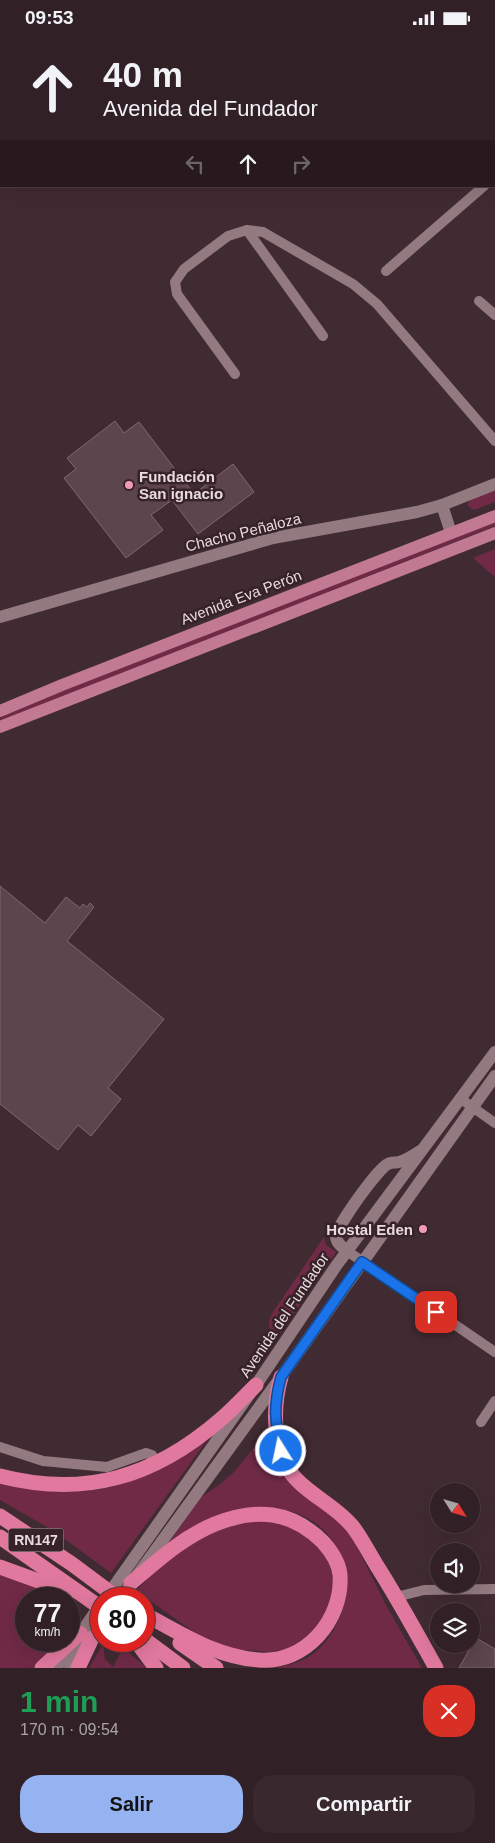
<!DOCTYPE html>
<html lang="es">
<meta charset="utf-8">
<style>
body{margin:0;font-family:Helvetica,sans-serif;background:#39282e;color:#f1f3f6;height:100vh;display:flex;flex-direction:column;font-size:19px;white-space:nowrap}
*{box-sizing:border-box;margin:0}
p{font-size:16px;color:#a8a3a7}
.icon{flex:none;width:28px;height:28px;fill:none;stroke:currentColor;stroke-width:2;stroke-linecap:round;stroke-linejoin:round}
.map{position:relative;height:1633px;overflow:hidden}
.sheet{display:flex;flex-direction:column;background:#312026;flex:1}
.sheet>*{flex:none}
.banner{position:absolute;left:0px;top:0px;width:495px;height:152px;box-shadow:0 5px 20px #0002,0 0 0 1px #4c3e43;background:#312026;color:#f1f3f6;overflow:hidden}
.needle{width:32px;rotate:127deg}
.tools{position:absolute;left:430px;top:1448px;display:grid;gap:10px}
.tools a{display:grid;place-items:center;width:50px;height:50px;border-radius:50%;background:#312026;box-shadow:0 5px 20px #0002,0 0 0 1px #4c3e43;font-size:25px}
.speed{position:absolute;left:15px;top:1552px;display:flex;gap:10px;font-size:25px;font-weight:700;text-align:center}
.speed>*{display:grid;place-content:center;width:65px;height:65px;border-radius:50%;background:#312026;box-shadow:0 5px 20px #0002,0 0 0 1px #4c3e43;line-height:1}
.speed small{font-size:12px;font-weight:400}
.speed .limit{border:8px solid #d22;background:#fff;color:#111}
.pin{position:absolute;display:grid;place-items:center;width:42px;height:42px;color:#fff;margin:-21px;border-radius:10px;box-shadow:0 2px 8px #0006}
.me{position:absolute;width:55px;margin:-28px;rotate:350deg;stroke-linejoin:round;filter:drop-shadow(0 0 4px #0008)}
.turn{display:flex;align-items:center;gap:18px;height:105px;padding:0 20px;font-size:22px}
.turn .icon{width:65px;height:65px;stroke-width:2.5}
.turn b{display:block;font-size:35px;line-height:42px}
.lanes{display:flex;align-items:center;height:48px;padding:0 20px;background:#0003;justify-content:center;gap:25px;direction:ltr}
.lanes .off{opacity:.35}
.round{display:grid;place-items:center;flex:none;width:52px;height:52px;border-radius:20px;background:#39282e}
.head{display:flex;align-items:center;justify-content:space-between;height:85px;padding:0 20px}
h1{font-size:30px;font-weight:800;line-height:38px;color:#1e9e55}
.cta{display:flex;gap:10px;margin-top:auto;padding:10px 20px}
.cta a{flex:1;height:58px;border-radius:20px;background:#95b2f1;color:#111;font-size:20px;font-weight:800;line-height:58px;text-align:center}
.cta a+a{background:#39282e;color:#f1f3f6}
.status{display:flex;justify-content:space-between;align-items:center;height:35px;padding:0 25px;background:#312026;direction:ltr}
.status svg{height:14px;fill:currentColor}
.map>svg:first-child{display:block}
.green{fill:#702a46}
.building{fill:#5c454c;stroke:#80686f}
.lines{fill:none;stroke-linecap:round;stroke-linejoin:round}
.street{stroke:#937a81;stroke-width:10}
.secondary{stroke:#937a81;stroke-width:12}
.primary{stroke:#c27992;stroke-width:12}
.highway{stroke:#e1799e;stroke-width:15}
.route-casing{stroke:#114b97;stroke-width:12}
.route{stroke:#1a73e8;stroke-width:9}
.poi-dot{fill:#f09ab6;stroke:#362228;stroke-width:2}
.labels{text-anchor:middle;dominant-baseline:central;stroke-width:5;stroke-linejoin:round;paint-order:stroke}
.shield{fill:#362228;stroke:#b3a3a7;stroke-width:1}
.shield-label{font-size:14px;font-weight:bold;fill:#e8dade}
.poi-label{font-size:15px;font-weight:bold;fill:#e8dade;stroke:#362228;text-anchor:start}
.street-label{font-size:15px;fill:#e8dade;stroke:#362228}
</style>
<div class="status"><b>09:53</b><svg viewBox="0 0 49 12"><path d="M0 12V9h3v3zM5 12V6h3v6zM10 12V3h3v9zM15 12V0h3v12zM26 1h20v11H26zM47 4h2v5h-2z"/></svg></div>
<div class="map">
<svg width="495" height="1633" viewBox="0 0 495 1633">
<rect width="100%" height="100%" fill="#412b32"/>
<g class="green">
<path d="M495 454V467L474 475 468 471V468L471 464Z"/>
<path d="M495 487V491L0 686V683L62 656Z"/>
<path d="M495 514V542L473 523Z"/>
<path d="M324 1202 326 1210 336 1217 272 1310 269 1289 271 1280Z"/>
<path d="M212 1398 111 1538 54 1496 0 1465V1447C59 1464 114 1460 168 1429 183 1420 198 1408 212 1398Z"/>
<path d="M265 1399 268 1416 277 1434 299 1455 342 1489 353 1504 387 1572 422 1633H275C288 1630 299 1628 310 1621 318 1616 326 1607 331 1599 365 1549 339 1478 275 1474 267 1473 257 1479 250 1481 223 1489 196 1496 170 1506L197 1465 219 1450 234 1437Z"/>
<path d="M256 1483 290 1488 324 1517 331 1534 333 1546 332 1560 327 1578 318 1593 306 1604 289 1614 270 1617 232 1614 207 1606 136 1556 157 1533 213 1495Z"/>
<path d="M0 1537 50 1558 49 1564H26V1606H62L33 1633H0Z"/>
<path d="M103 1609 105 1624 113 1632 123 1613 147 1633H89Z"/>
</g>
<g class="building">
<path d="M115 386 124 398 139 387 194 459 233 429 254 457 198 499 172 465 151 480 163 495 126 523 64 443 76 434 67 423Z"/>
<path d="M0 851 45 888 66 862 80 873 83 869 87 872 90 868 94 872 67 906 164 984 108 1053 121 1064 91 1101 78 1090 58 1115 0 1069Z"/>
<path d="M476 1603 495 1614V1633H459Z"/>
</g>
<g class="lines">
<g class="street">
<path d="M404 0 406 1"/>
<path d="M247 1 248 0"/>
<path d="M494 78 495 79"/>
<path d="M494 143 495 142"/>
<path d="M247 195 323 301"/>
<path d="M386 236 484 151"/>
<path d="M479 266 495 280"/>
<path d="M235 339 177 259 175 247 184 234 228 201 247 195 263 197 353 249 377 269 495 406"/>
<path d="M461 1064 495 1088"/>
<path d="M347 1216 495 1317"/>
<path d="M481 1387 495 1366"/>
<path d="M0 1412 43 1426 107 1432 146 1418 152 1420 156 1428"/>
<path d="M396 1562 424 1555 495 1554"/>
</g>
<g class="secondary">
<path d="M26 1V0"/>
<path d="M0 116 1 111"/>
<path d="M442 470 451 498"/>
<path d="M0 582 273 503 417 477 442 470 495 449"/>
<path d="M347 1216C342 1212 336 1208 336 1201 337 1191 378 1133 388 1129 391 1127 396 1128 399 1127 407 1125 414 1120 420 1116"/>
<path d="M105 1564 256 1350 336 1231 495 1017"/>
<path d="M120 1564 281 1342 495 1041"/>
<path d="M56 1633 101 1569"/>
<path d="M70 1633 101 1590"/>
</g>
<g class="primary">
<path d="M0 676 62 650 495 481"/>
<path d="M0 692 495 498"/>
</g>
<g class="highway">
<path d="M281 1342C272 1374 272 1421 298 1446 315 1463 338 1473 353 1492 362 1504 369 1518 377 1531 398 1564 417 1599 436 1633"/>
<path d="M0 1441C85 1463 154 1442 220 1385 233 1374 244 1362 256 1350"/>
<path d="M0 1481 72 1529 119 1564"/>
<path d="M0 1502 101 1573"/>
<path d="M0 1532 69 1557"/>
<path d="M131 1548C157 1526 183 1502 215 1489 256 1473 291 1475 323 1507 331 1516 339 1528 340 1540 343 1585 305 1629 259 1625 215 1622 181 1598 144 1579"/>
<path d="M144 1604 183 1633"/>
<path d="M136 1606 156 1633"/>
<path d="M180 1608 216 1633"/>
<path d="M42 1633 80 1598"/>
<path d="M78 1633 92 1603"/>
</g>
</g>
<g class="lines">
<g class="route-casing">
<path id="route" d="M281 1416C275 1386 273 1372 281 1342L362 1227 436 1277"/>
</g>
<use href="#route" class="route"/>
</g>
<g class="poi-dot">
<circle cx="129" cy="450" r="5"/>
<circle cx="423" cy="1194" r="5"/>
</g>
<g class="labels">
<rect class="shield" x="8.5" y="1493.5" width="55" height="23" rx="4"/>
<g class="shield-label">
<text x="36" y="1505">RN147</text>
</g>
<g class="poi-label">
<text x="139" y="441">Fundación<tspan x="139" dy="17">San ignacio</tspan></text>
<text x="413" y="1194" text-anchor="end">Hostal Eden</text>
</g>
<g class="street-label">
<text transform="translate(243 497) rotate(-14)">Chacho Peñaloza</text>
<text transform="translate(241 562) rotate(-21)">Avenida Eva Perón</text>
<text transform="translate(284 1280) rotate(-56)">Avenida del Fundador</text>
</g>
</g>
</svg>
<div class="tools">
<a><svg class="needle" viewBox="-14 -14 28 28"><path d="M0-13l5 13h-10z" fill="#e53935"/><path d="M0 13l5-13h-10z" fill="#a8a3a7"/></svg></a>
<a><svg class="icon" aria-label="sound" viewBox="0 0 24 24"><path d="M4 9h4l5-4v14l-5-4H4zM17 9q2 3 0 6"/></svg></a>
<a><svg class="icon" aria-label="layers" viewBox="0 0 24 24"><path d="M12 4l9 5-9 5-9-5zM3 14l9 5 9-5"/></svg></a>
</div>
<div class="speed"><div>77<small>km/h</small></div><div class="limit">80</div></div>
<div class="pin" style="left:436px;top:1277px;background:#d93025"><svg class="icon" aria-label="arrive" viewBox="0 0 24 24"><path d="M6 21V4h12l-3 4 3 4H6"/></svg></div>
<svg class="me" style="left:281px;top:1416px" viewBox="-20 -20 40 40"><circle r="17" fill="#1a73e8" stroke="#fff" stroke-width="3"/><path d="M0-11L8 9 0 5-8 9z" fill="#fff"/></svg>
<div class="banner">
<div class="turn"><svg class="icon" aria-label="ahead" viewBox="0 0 24 24"><path d="M12 20V5M6 11l6-6 6 6"/></svg><div><b>40 m</b>Avenida del Fundador</div></div>
<div class="lanes"><svg class="icon off" aria-label="left" viewBox="0 0 24 24"><path d="M17 20v-9H6M10 6l-5 5 5 5"/></svg><svg class="icon" aria-label="ahead" viewBox="0 0 24 24"><path d="M12 20V5M6 11l6-6 6 6"/></svg><svg class="icon off" aria-label="right" viewBox="0 0 24 24"><path d="M7 20v-9h11M14 6l5 5-5 5"/></svg></div>
</div>
</div>
<section class="sheet">
<div class="head"><div><h1>1 min</h1><p>170 m · 09:54</p></div><a class="round" style="background:#d93025;color:#fff"><svg class="icon" aria-label="close" viewBox="0 0 24 24"><path d="M6 6l12 12M18 6L6 18"/></svg></a></div>
<div class="cta"><a>Salir</a><a>Compartir</a></div>
</section>
